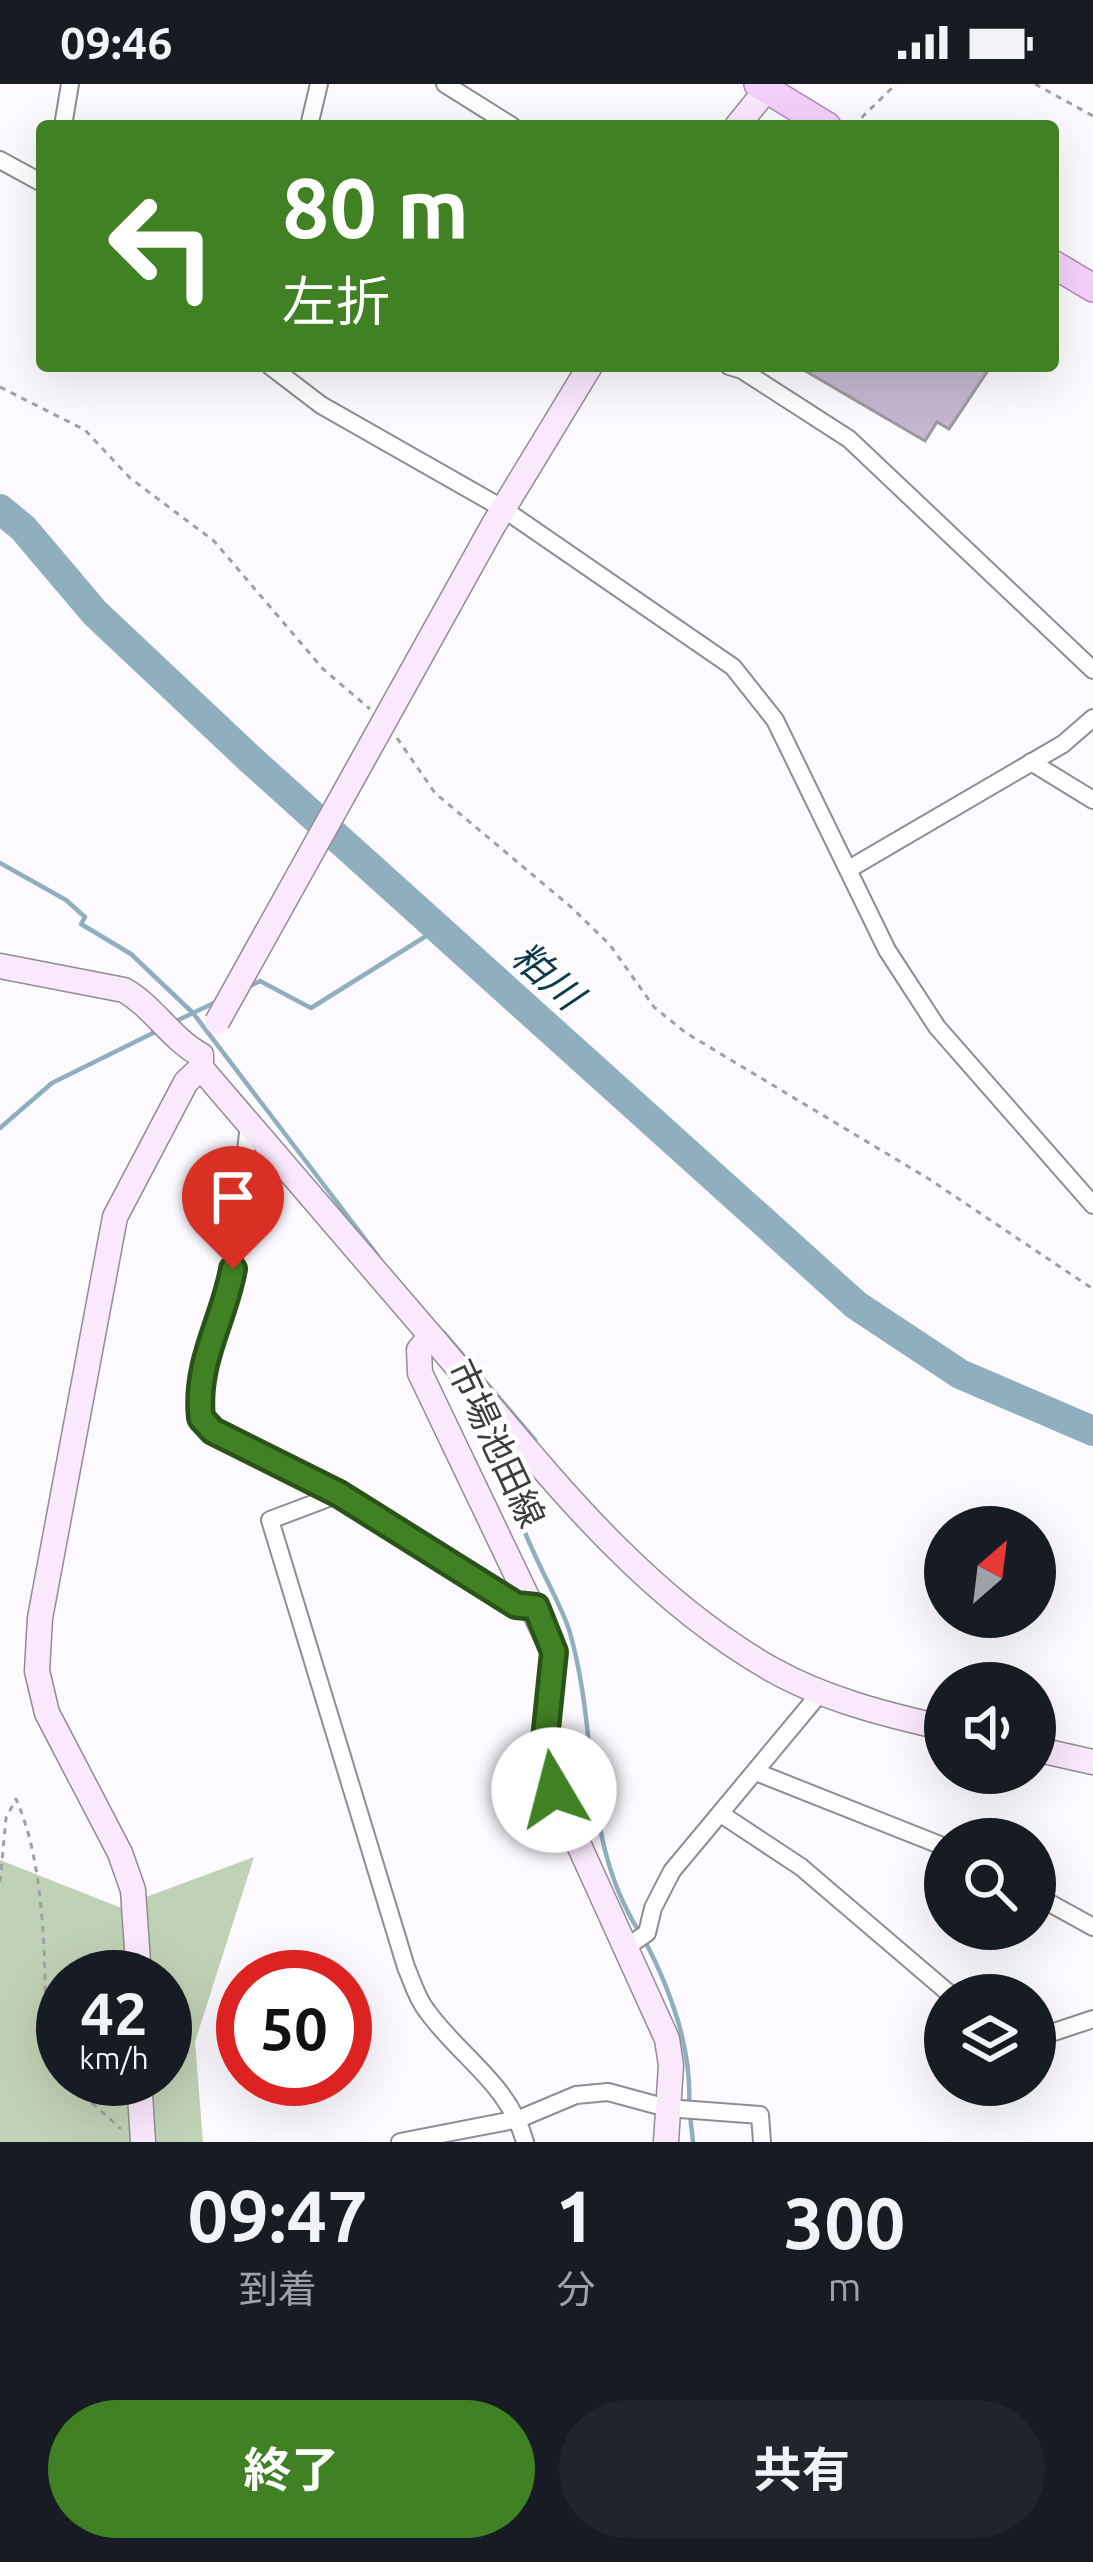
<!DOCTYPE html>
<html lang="ja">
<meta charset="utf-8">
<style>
body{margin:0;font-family:Ubuntu,"Noto Sans JP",sans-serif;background:#20242c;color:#f1f3f6;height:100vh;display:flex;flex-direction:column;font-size:45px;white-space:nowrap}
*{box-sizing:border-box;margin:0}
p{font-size:39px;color:#9ea1a6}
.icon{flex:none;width:66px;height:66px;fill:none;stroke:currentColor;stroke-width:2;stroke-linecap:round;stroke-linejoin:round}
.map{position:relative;height:2058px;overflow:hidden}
.sheet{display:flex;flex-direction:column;background:#171b24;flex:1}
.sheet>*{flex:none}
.banner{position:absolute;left:36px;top:36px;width:1023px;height:252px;border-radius:12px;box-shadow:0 12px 48px #0002;background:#408123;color:#fff;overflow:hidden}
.needle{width:78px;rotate:28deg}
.fabs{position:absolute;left:924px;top:1422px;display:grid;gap:24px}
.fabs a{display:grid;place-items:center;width:132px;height:132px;border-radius:50%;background:#171b24;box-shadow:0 12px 48px #0002;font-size:60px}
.speed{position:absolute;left:36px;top:1866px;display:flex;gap:24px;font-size:60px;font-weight:700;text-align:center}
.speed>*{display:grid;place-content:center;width:156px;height:156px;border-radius:50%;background:#171b24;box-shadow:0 12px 48px #0002;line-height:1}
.speed small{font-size:30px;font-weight:400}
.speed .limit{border:18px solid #d22;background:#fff;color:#111}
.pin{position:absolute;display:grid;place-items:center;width:102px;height:102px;color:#fff;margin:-123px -51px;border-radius:50% 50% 50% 0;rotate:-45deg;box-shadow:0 0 12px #0007}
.pin .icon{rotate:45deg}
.me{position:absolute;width:132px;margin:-66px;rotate:352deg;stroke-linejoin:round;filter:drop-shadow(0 0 9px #0008)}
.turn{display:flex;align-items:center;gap:42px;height:252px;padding:0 48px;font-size:54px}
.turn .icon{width:156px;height:156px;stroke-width:2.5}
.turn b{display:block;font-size:84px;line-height:102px}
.eta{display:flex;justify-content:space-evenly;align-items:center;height:204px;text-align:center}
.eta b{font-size:72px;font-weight:700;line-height:84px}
.action{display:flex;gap:24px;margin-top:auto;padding:24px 48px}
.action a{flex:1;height:138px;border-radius:72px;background:#408123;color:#fff;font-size:48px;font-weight:700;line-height:138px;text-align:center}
.action a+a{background:#20242c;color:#f1f3f6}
.status{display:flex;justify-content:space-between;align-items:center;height:84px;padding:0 60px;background:#171b24;direction:ltr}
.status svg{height:33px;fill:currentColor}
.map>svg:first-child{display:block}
.forest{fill:#c0d2b6;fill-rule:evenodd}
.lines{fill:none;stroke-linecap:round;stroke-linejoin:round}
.stream{stroke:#8fafbf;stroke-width:4.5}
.river{stroke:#8fafbf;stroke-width:30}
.building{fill:#c5b5d1;stroke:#9c999e;stroke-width:3}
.street-casing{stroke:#908d92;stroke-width:20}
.secondary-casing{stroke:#908d92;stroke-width:27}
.primary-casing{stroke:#b088b7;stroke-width:30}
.path{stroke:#a2a0a4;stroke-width:3;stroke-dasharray:6 6;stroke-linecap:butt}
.street{stroke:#fff;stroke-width:16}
.secondary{stroke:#fae8fd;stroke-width:24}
.primary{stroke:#f5d0fb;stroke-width:27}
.secondary-bridge-casing{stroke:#908d92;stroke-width:27;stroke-linecap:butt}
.secondary-bridge{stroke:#fae8fd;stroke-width:24}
.route-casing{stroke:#2a5417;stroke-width:30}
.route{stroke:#408123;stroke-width:21}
.labels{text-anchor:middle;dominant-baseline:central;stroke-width:9;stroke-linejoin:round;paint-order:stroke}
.street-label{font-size:36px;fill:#3d3c3e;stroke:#fff}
.water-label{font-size:39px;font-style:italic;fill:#0d3a4e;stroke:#fff}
</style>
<div class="status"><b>09:46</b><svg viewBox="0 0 49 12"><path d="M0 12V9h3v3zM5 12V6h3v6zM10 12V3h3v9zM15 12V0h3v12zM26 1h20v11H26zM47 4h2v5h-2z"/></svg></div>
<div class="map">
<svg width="1093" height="2058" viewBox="0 0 1093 2058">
<rect width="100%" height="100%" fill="#fcf9ff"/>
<path class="forest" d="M254 1773 195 1958 203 2058H0V1776L119 1823ZM63 1893H165V1995H63Z"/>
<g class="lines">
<g class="stream">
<path d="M0 779 66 816 85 833 81 840 131 870 193 929 378 1172"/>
<path d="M248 903 260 897 311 924 439 844"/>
<path d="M172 939 216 918"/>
<path d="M0 1044 52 999 157 947"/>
<path d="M444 1249 535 1356 532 1359"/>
<path d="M520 1372C490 1412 558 1505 570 1549 600 1654 580 1755 640 1849"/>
<path d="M646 1859C671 1907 692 1966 689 2020"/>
<path d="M690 2031 693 2058"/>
</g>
<path class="river" d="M0 425 23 444 95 529 250 675 856 1221 960 1290 1093 1347"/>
</g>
<path class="building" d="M797 282H991L949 345 937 338 925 357Z"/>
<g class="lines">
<g class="street-casing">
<g id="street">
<path d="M445 0 512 42"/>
<path d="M63 42 70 0"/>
<path d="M309 42 319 0"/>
<path d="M0 76 42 99"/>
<path d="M270 282 321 321 502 424 733 583 775 636 887 866 937 943 1093 1121"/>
<path d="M729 282 742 286 849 355 1093 586"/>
<path d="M1031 678 1093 716"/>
<path d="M849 785 1063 660 1093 634"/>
<path d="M249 1040 233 1185 228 1210 205 1266 201 1333 213 1347 339 1410 516 1521 535 1523"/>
<path d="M339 1410 270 1436 406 1883C412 1897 417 1915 427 1927 460 1973 509 2000 525 2058"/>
<path d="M756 1688 945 1763"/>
<path d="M721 1730 801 1783 951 1911"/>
<path d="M1035 1811 1093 1843"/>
<path d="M625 1864 647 1849 653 1824 672 1787 821 1608"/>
<path d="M1035 1944 1051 1949 1093 1935"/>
<path d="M400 2058 519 2035 576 2011 608 2008 667 2024 760 2031 762 2058"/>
</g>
</g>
<g class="secondary-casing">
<g id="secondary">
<path d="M737 42 771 0"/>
<path d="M494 440 590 282"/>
<path d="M0 882 124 906C154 923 171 955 201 971V984L431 1252 419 1266 420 1289 553 1567 545 1655 554 1706 667 1955 671 1981 666 2058"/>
<path d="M431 1252C535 1373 631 1505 771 1585 824 1615 887 1631 945 1644"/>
<path d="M1035 1665 1093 1678"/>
<path d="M139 1893 133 1806 120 1769 47 1629 37 1587 40 1534 115 1133 186 998 201 984"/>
<path d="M139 1995 143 2058"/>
</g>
</g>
<g class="primary-casing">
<g id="primary">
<path d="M758 0 827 42"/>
<path d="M1053 180 1093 204"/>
</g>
</g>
<g class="path">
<path d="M1035 0 1093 32"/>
<path d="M853 42 896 0"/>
<path d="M0 303 85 346 130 394 214 457 323 585 370 625"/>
<path d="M397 654 435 709 571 823 610 861 654 923 686 949 929 1095 1093 1205"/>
<path d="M0 1798 6 1734 16 1715C36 1760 41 1814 44 1863 46 1907 43 1952 63 1992"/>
<path d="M65 1995 121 2045"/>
</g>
<use href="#street" class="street"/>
<use href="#secondary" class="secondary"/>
<use href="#primary" class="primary"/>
<g class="secondary-bridge-casing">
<path id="secondary-bridge" d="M217 938 494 440"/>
</g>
<use href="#secondary-bridge" class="secondary-bridge"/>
</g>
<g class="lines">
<g class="route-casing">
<path id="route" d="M233 1185C224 1236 195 1278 201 1334L213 1347 339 1410 516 1521 536 1523 554 1568 545 1655 554 1706"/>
</g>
<use href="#route" class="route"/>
</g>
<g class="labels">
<g class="street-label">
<text transform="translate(497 1359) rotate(65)">市場池田線</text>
</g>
<g class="water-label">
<text transform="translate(548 891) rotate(42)">粕川</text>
</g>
</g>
</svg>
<div class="fabs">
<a><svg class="needle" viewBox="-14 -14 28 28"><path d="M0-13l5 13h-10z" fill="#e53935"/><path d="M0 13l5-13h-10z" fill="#9ea1a6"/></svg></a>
<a><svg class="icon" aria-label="sound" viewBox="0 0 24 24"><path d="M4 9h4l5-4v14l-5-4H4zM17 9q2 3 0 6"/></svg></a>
<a><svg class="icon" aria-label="search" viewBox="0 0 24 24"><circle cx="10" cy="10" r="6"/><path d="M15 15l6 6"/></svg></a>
<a><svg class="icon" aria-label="layers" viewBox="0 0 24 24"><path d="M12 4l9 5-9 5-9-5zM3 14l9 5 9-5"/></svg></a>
</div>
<div class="speed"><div>42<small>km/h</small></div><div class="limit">50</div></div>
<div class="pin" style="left:233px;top:1185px;background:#d93025"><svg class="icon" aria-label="arrive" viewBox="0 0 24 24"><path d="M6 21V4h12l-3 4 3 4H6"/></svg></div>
<svg class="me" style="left:554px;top:1706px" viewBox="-20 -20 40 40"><circle r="19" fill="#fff"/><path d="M0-13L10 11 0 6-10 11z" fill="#408123"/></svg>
<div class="banner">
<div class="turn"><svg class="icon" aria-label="left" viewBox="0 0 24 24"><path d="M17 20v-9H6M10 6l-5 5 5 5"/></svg><div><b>80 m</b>左折</div></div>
</div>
</div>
<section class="sheet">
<div class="eta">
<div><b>09:47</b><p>到着</p></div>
<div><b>1</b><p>分</p></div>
<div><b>300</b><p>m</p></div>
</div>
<div class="action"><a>終了</a><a>共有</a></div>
</section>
